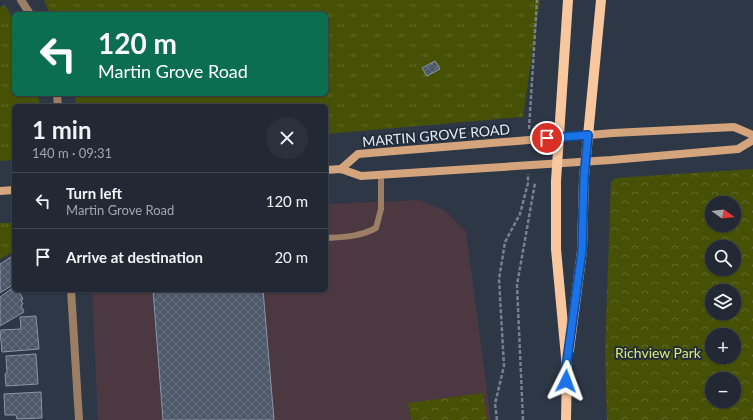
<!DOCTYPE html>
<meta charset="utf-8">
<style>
body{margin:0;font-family:Lato,sans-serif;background:#2a313c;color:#f1f3f6;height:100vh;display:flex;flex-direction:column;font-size:15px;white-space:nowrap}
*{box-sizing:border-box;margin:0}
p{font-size:13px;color:#a2a6ac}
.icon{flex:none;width:22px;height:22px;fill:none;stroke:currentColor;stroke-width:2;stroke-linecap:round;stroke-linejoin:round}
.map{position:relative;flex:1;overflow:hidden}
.drawer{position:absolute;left:12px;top:104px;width:316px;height:188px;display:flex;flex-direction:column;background:#222934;border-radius:6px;box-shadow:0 1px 3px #0004,0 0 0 1px #3f454f}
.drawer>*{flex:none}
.top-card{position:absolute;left:12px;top:12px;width:316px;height:84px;border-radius:6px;box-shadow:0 1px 3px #0004,0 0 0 1px #3f454f;background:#0b6e4f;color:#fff;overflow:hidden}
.needle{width:26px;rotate:104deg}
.fabs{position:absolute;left:705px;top:196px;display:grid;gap:8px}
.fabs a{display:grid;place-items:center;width:36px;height:36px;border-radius:50%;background:#222934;box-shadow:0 1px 3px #0004,0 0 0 1px #3f454f;font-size:20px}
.pin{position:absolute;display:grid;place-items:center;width:34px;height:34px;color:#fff;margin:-17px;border:2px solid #fff;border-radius:50%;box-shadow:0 1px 4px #0007}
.me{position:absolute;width:44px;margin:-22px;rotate:3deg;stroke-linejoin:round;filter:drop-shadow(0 0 3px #0008)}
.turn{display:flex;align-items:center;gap:14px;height:84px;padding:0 20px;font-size:18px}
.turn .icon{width:52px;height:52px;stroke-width:2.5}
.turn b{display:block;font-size:28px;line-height:34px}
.round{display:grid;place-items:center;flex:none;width:42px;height:42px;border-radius:21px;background:#2a313c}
.headline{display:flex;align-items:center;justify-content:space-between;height:68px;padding:0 20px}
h1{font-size:24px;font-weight:700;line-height:30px}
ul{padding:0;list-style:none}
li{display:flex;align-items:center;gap:12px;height:56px;padding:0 20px;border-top:1px solid #3f454f}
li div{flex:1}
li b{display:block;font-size:15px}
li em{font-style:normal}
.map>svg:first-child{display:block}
.education{fill:#4b3840}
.grass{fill:url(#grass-tufts)}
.park{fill:url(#park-crowns);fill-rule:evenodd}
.building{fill:url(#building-cross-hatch);stroke:#8a96a8}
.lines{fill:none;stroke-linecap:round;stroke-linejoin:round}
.path{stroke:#78818e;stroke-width:2.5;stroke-dasharray:4 2;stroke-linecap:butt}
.lane{stroke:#9c7e65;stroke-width:6}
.street{stroke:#9c7e65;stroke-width:8}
.secondary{stroke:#d4a57d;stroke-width:8}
.primary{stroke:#f8c79d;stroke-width:10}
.route-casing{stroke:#114b97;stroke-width:10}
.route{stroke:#1a73e8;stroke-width:7}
.labels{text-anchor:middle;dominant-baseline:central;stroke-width:4;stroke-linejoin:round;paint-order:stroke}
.street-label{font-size:14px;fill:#e4eaf4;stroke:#242d3c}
.park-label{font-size:14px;fill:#d7eb75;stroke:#242d3c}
</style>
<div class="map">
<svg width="753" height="420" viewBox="0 0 753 420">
<defs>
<pattern id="grass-tufts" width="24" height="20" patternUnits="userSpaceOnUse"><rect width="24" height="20" fill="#475105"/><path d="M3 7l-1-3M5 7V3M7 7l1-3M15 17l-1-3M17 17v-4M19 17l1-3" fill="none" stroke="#616a2a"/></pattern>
<pattern id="park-crowns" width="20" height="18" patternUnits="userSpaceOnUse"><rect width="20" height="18" fill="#475105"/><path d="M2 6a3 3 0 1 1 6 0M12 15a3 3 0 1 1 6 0" fill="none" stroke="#616a2a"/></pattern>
<pattern id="building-cross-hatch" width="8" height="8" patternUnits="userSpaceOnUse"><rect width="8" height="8" fill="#4d5868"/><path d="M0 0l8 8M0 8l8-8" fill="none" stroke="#66707e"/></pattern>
</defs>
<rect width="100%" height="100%" fill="#2d3746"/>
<path class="education" d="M420 200 444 210 466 231 491 420H98L92 290H326V204Z"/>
<g class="grass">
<path d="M44 0H540L523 117 326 134V106H76L75 94H326V14H50Z"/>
<path d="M5 5 14 21V94H38L40 106H14V160L0 161V7Z"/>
<path d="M0 223H14V251L0 259Z"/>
</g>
<g class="park">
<path d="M753 169V420H607L605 352 611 181 616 178ZM712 203H734V225H712ZM712 247H734V269H712ZM712 291H734V313H712ZM712 335H734V357H712ZM712 379H734V401H712Z"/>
<path d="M483 393 487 420H411L408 403Z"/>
</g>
<g class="building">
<path d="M435 61 440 69 427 76 422 68Z"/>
<path d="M14 255V284L0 293V264Z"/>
<path d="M14 287V290H18L23 299 21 300 23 304 21 305 24 312 0 326V297Z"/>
<path d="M153 290H263L274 420H163Z"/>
<path d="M36 316 39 349 2 352 1 340H0L1 330 21 329 20 317Z"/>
<path d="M36 354 38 384 6 386 5 374 7 373 6 356Z"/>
<path d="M41 392 42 418 17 419 16 415H5L4 394Z"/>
</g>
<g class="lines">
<g class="path">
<path d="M529 129 537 0"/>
<path d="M497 420 495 404 504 366 499 279 505 242 520 214 528 183V174"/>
<path d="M523 420 517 285 535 183"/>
</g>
<path class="lane" d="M326 238C344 237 359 237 376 228L381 209V175"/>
<g class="street">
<path d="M21 0 30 14"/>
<path d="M57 94 58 106"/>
<path d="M71 290 79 420"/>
</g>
<g class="secondary">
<path d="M341 169 358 154 613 133 734 127 753 135"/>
<path d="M326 170 341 169 361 176 611 160 738 149 753 140"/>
<path d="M0 191 14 190"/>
</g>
<g class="primary">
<path d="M569 350 582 251 584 178 601 0"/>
<path d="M566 420 567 368 556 249V181L568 0"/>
</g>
</g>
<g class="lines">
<g class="route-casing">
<path id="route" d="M547 138 588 135 584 178 582 251 566 368V381"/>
</g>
<use href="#route" class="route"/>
</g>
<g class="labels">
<g class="street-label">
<text transform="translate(436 135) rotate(-5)">MARTIN GROVE ROAD</text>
</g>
<g class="park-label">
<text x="658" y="352">Richview Park</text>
</g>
</g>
</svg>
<div class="fabs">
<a><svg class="needle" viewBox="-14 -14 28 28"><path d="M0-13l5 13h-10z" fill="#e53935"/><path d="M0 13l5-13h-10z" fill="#a2a6ac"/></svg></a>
<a><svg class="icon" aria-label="search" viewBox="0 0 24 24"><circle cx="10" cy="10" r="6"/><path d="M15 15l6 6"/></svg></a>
<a><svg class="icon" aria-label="layers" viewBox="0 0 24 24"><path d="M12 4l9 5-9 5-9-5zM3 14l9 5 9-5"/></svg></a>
<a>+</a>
<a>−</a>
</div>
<div class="pin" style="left:547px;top:138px;background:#d93025"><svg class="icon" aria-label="arrive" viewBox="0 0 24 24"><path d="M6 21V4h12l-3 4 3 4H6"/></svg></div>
<svg class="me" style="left:566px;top:381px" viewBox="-20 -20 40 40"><path d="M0-17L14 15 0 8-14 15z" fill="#1a73e8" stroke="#fff" stroke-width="4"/></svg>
<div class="top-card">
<div class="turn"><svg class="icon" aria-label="left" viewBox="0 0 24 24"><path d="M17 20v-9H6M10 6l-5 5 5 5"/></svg><div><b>120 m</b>Martin Grove Road</div></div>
</div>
<section class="drawer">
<div class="headline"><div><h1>1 min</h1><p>140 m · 09:31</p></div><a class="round"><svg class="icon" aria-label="close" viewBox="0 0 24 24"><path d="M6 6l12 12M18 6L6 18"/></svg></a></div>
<ul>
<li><svg class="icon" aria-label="left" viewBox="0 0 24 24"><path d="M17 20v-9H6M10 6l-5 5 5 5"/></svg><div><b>Turn left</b><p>Martin Grove Road</p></div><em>120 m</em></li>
<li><svg class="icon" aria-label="arrive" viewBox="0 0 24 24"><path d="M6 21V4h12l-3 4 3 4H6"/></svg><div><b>Arrive at destination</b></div><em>20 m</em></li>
</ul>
</section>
</div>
